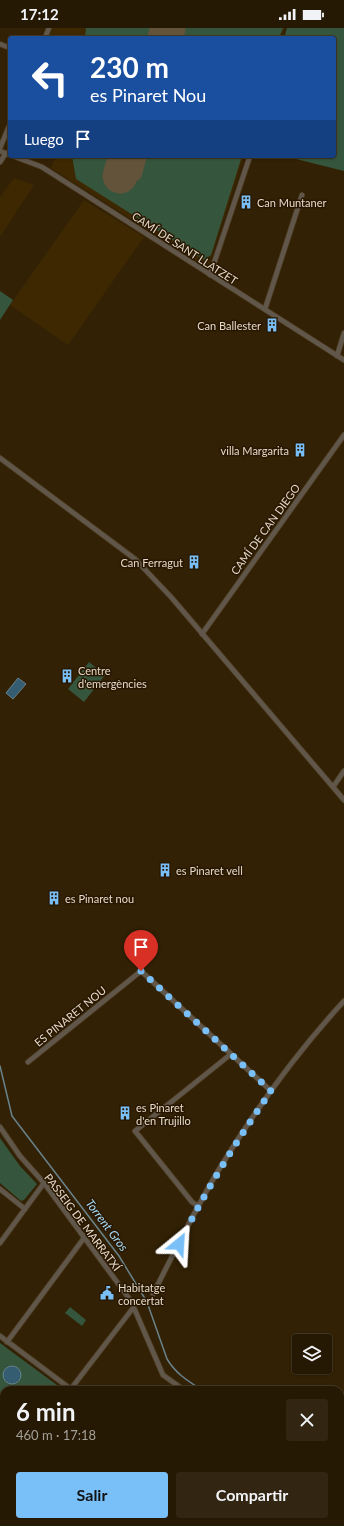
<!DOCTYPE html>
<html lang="es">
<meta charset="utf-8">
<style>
body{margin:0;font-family:Lato,sans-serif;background:#322612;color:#f1f3f6;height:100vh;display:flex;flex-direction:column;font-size:15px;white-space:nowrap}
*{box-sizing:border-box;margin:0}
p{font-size:13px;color:#a4a09a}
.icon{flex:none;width:22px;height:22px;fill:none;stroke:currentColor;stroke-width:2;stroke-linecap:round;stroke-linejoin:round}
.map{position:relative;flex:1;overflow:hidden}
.details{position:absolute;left:0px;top:1358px;width:344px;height:140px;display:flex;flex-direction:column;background:#261903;border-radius:12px 12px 0 0;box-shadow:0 1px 3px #0004,0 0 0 1px #423825}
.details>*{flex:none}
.banner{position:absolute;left:8px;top:8px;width:328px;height:122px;border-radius:4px;box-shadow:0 1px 3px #0004,0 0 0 1px #423825;background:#1a4fa0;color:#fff;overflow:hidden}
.tools{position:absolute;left:292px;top:1306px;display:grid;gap:8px}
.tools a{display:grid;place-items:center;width:40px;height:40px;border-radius:4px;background:#261903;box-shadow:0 1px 3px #0004,0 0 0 1px #423825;font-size:20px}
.pin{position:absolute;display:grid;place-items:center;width:34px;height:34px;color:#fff;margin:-41px -17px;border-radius:50% 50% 50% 0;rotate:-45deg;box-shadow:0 0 4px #0007}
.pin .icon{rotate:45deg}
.me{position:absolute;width:44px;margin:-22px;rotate:27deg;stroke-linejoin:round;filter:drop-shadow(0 0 3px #0008)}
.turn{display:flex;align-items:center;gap:14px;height:84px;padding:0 16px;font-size:18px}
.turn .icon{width:52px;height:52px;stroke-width:2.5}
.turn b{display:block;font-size:28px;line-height:34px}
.then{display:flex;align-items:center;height:38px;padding:0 16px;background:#0003;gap:8px;font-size:15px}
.round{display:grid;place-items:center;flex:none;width:42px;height:42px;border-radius:4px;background:#322612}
.summary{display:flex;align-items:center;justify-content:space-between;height:68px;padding:0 16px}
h1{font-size:24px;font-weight:700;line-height:30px}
.primary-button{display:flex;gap:8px;margin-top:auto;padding:8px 16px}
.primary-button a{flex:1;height:46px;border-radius:4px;background:#79bff8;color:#111;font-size:16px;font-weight:700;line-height:46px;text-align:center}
.primary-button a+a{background:#322612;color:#f1f3f6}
.status{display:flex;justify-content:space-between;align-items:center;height:28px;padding:0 20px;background:#261903;direction:ltr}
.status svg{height:11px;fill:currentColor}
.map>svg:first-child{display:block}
.built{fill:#3d2802}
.green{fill:#35553c}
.water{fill:#345d71;stroke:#69828b}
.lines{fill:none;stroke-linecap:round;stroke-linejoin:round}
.stream{stroke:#69828b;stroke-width:1.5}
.taxiway{stroke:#62533a;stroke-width:14}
.runway{stroke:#62533a;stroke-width:35}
.street-casing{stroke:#4f3e24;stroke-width:6}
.street{stroke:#60564a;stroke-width:4.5}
.route{stroke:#79bff8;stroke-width:7;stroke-dasharray:0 12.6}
.labels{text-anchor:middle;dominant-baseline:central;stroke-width:3;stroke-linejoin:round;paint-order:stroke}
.poi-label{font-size:11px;fill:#e5d9c9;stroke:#281700;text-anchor:start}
.street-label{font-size:11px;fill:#e5d9c9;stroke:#281700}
.water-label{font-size:12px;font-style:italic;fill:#a6ddfa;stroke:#281700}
</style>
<div class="status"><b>17:12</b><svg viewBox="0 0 49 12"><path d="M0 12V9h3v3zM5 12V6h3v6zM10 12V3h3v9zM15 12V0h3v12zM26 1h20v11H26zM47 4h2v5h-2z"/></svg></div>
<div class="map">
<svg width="344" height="1498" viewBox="0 0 344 1498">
<rect width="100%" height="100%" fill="#322104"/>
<g class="built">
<path d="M52 0H285L281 10H48Z"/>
<path d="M56 128H244L208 240 51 140Z"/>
<path d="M14 150 34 157 0 209V169Z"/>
<path d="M84 172 144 209 68 317 10 277Z"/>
</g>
<g class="green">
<path d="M86 0H159L156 10H85Z"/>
<path d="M178 0H283L279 10H174Z"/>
<path d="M287 0H344V143L284 128H334V10H284Z"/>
<path d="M72 128H118L111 147 136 155 144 128H242L211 227 204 232 76 151Z"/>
<path d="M0 263 13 272 0 292Z"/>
<path d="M89 634 105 647 84 674 68 661Z"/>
<path d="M0 1110 20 1138 37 1156 24 1172 21 1173 0 1155Z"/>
<path d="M70 1279 86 1292 82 1298 65 1285Z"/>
<path d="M0 1315 61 1360 59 1362H4V1437L0 1442Z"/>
</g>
<g class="water">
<path d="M18 650 26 656 13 671 6 665Z"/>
<circle cx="12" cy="1347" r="9"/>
</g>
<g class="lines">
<g class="stream">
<path d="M0 1038 12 1088 119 1228 147 1274 167 1331C176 1346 188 1353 202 1362"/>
<path d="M340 1426 344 1428"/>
</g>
<path class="taxiway" d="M123 128C117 134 115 141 121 147L129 149 135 146 140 128"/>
<g class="runway">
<path d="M165 10 168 0"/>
<path d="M120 148 126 128"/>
</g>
<g class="street-casing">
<g id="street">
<path d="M45 10 49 0"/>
<path d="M0 16 10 20"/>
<path d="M0 120 10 96"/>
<path d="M0 123 10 127"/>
<path d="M13 128 42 139 344 332"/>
<path d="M0 134 6 125"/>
<path d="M210 247 250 128"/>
<path d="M265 281 302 167"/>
<path d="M337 328 344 305"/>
<path d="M0 430 135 531 171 569 344 772"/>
<path d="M202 606 344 407"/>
<path d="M333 759 344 743"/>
<path d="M28 1034 141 943 231 1026"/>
<path d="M0 1099 20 1128 44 1155 131 1273 163 1347 184 1362"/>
<path d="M0 1161 25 1181"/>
<path d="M198 1178 192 1174 135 1103 231 1026 271 1063"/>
<path d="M0 1215 44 1155"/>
<path d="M153 1266C175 1223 196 1179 221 1138 257 1079 298 1023 344 973"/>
<path d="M0 1308 72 1362"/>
<path d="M7 1314 84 1210"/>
<path d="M70 1362 133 1280"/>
<path d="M0 1459 4 1453"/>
<path d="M110 1498 113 1494"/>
<path d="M168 1498 171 1494"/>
</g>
</g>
<use href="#street" class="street"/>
</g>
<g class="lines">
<path class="route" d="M141 943 271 1063C237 1112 206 1162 179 1216"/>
</g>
<defs>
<g id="building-bare" transform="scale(1.08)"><path d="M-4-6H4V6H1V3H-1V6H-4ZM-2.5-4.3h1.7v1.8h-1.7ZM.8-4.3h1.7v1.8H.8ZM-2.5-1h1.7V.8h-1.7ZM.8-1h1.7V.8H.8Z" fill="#79bff8" stroke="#281700" stroke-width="2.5" paint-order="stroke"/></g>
<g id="civic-bare" transform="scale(1.08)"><path d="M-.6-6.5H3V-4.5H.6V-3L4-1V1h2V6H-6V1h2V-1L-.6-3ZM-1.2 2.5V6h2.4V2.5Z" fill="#79bff8" stroke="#281700" stroke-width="2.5" paint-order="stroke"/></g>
</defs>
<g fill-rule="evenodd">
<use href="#building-bare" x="246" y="174"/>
<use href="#building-bare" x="272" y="297"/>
<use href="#building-bare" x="300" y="422"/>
<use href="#building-bare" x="194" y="534"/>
<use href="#building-bare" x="67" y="648"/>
<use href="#building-bare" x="165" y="842"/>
<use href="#building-bare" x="54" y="870"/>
<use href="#building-bare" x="125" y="1085"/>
<use href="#civic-bare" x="107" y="1265"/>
</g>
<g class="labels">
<g class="poi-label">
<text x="257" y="174">Can Muntaner</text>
<text x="261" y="297" text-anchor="end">Can Ballester</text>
<text x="289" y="422" text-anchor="end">villa Margarita</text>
<text x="183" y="534" text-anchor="end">Can Ferragut</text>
<text x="78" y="642">Centre<tspan x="78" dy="13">d'emergències</tspan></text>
<text x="176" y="842">es Pinaret vell</text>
<text x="65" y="870">es Pinaret nou</text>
<text x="136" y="1079">es Pinaret<tspan x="136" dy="13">d'en Trujillo</tspan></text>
<text x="118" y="1259">Habitatge<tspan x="118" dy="13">concertat</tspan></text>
</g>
<g class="street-label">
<text transform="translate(185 220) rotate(33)">CAMÍ DE SANT LLATZET</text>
<text transform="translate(265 501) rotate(-54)">CAMÍ DE CAN DIEGO</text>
<text transform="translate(70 988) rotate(-39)">ES PINARET NOU</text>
<text transform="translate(83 1194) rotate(53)">PASSEIG DE MARRATXÍ</text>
</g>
<g class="water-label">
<text transform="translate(107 1197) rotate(53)">Torrent Gros</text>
</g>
</g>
</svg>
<div class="tools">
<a><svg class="icon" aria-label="layers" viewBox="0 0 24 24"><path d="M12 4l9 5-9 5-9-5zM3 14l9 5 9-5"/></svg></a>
</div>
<div class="pin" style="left:141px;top:943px;background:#d93025"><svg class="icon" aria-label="arrive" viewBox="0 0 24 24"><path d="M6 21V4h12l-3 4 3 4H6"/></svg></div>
<svg class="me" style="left:179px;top:1216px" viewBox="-20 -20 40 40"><path d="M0-17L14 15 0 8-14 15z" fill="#79bff8" stroke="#fff" stroke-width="4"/></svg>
<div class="banner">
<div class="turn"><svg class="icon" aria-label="left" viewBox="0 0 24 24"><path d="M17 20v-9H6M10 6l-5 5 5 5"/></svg><div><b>230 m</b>es Pinaret Nou</div></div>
<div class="then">Luego<svg class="icon" aria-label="arrive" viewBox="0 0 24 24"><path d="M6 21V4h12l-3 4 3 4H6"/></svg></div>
</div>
<section class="details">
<div class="summary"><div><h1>6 min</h1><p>460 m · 17:18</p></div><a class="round"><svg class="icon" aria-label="close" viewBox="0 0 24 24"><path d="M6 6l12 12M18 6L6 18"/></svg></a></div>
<div class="primary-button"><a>Salir</a><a>Compartir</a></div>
</section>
</div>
